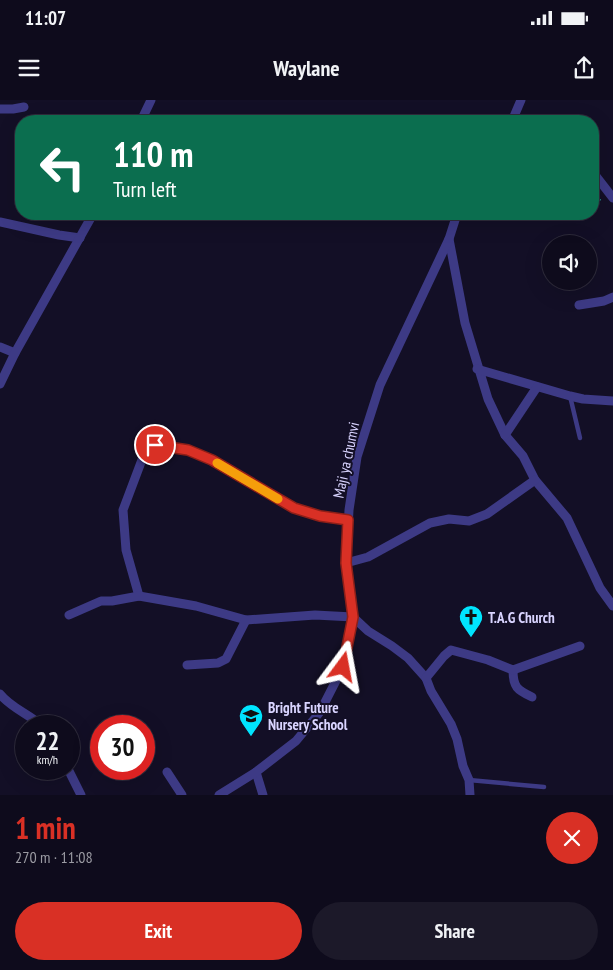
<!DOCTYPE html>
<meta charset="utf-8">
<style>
body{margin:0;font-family:"PT Sans Narrow",sans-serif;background:#1c1929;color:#f1f3f6;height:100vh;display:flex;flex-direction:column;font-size:19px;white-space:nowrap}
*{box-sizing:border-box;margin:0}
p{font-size:16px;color:#9b9ba3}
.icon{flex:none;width:28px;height:28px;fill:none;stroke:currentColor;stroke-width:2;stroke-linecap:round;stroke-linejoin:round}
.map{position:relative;height:695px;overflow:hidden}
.sheet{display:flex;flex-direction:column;background:#0e0b1c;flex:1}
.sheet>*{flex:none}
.banner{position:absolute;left:15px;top:15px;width:584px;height:105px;border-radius:20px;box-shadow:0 5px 20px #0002,0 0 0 1px #2e2b3b;background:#0b6e4f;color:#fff;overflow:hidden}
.buttons{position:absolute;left:542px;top:135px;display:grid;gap:10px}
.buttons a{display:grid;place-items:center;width:55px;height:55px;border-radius:50%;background:#0e0b1c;box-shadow:0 5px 20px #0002,0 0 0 1px #2e2b3b;font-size:25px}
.speed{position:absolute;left:15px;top:615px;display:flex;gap:10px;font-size:25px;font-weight:700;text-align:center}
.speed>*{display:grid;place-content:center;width:65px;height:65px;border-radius:50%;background:#0e0b1c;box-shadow:0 5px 20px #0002,0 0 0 1px #2e2b3b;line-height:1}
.speed small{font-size:12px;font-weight:400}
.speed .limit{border:8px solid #d22;background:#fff;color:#111}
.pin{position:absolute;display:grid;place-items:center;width:42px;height:42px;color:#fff;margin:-21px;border:2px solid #fff;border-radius:50%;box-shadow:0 1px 5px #0007}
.me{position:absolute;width:55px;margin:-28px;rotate:13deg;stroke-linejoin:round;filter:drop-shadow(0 0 4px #0008)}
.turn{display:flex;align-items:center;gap:18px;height:105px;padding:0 15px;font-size:22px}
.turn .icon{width:65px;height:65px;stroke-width:2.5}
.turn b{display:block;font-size:35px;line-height:42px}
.round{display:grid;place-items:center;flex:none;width:52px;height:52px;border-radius:26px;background:#1c1929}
.overview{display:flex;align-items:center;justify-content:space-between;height:85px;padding:0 15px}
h1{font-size:30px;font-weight:700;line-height:38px;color:#d93025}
.button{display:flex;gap:10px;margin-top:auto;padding:10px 15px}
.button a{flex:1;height:58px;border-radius:30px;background:#d93025;color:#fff;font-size:20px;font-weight:700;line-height:58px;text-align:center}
.button a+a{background:#1c1929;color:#f1f3f6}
.status{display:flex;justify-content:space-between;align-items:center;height:35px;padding:0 25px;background:#0e0b1c;direction:ltr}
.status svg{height:14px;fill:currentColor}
header{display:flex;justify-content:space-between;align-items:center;height:65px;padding:0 15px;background:#0e0b1c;font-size:22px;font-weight:700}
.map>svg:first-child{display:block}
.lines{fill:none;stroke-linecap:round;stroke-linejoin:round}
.path{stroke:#2fb8b0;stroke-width:2;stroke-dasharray:2.5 4;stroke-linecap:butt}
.service{stroke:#3d3a85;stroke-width:4.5}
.minor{stroke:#3d3a85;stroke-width:9}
.route-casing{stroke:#8d1f18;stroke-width:12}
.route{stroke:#d93025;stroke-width:9}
.slow{stroke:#f59e0b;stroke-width:9}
.labels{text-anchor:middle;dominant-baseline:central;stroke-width:4;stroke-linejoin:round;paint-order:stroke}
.street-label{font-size:15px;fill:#d9d4ff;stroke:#130f26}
.poi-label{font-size:15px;font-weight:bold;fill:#d9d4ff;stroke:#130f26;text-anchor:start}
</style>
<div class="status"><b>11:07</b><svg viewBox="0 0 49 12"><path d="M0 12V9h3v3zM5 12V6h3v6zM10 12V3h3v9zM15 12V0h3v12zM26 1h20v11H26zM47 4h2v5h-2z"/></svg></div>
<header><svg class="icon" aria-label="menu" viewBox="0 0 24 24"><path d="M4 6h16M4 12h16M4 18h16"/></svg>Waylane<svg class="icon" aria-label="share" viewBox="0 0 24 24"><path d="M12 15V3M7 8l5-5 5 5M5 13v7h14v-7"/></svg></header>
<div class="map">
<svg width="613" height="695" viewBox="0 0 613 695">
<rect width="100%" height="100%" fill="#130f26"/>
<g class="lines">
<path class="path" d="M592 97 603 101"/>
<g class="service">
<path d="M570 296 580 338"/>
<path d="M469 680 544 687"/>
</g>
<g class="minor">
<path d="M0 9H13L24 7"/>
<path d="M141 21 151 0"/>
<path d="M512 21 521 0"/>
<path d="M592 71 613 98"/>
<path d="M0 122 59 135 80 138"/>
<path d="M449 139 465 223 488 299 505 335 523 356 535 380 567 418 600 488 613 506"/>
<path d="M579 205 604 201 613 197"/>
<path d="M0 247 15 253"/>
<path d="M477 269 570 296 583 299 613 301"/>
<path d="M0 284 15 253 93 114"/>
<path d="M505 335 537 287"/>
<path d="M346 463 368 457 430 423 449 419 469 421 487 414 535 380"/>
<path d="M139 496 126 450 123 410 143 357 147 348 152 345C205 343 248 384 292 407 309 416 330 417 348 420"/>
<path d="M69 515 101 501H112L139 496 196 506 246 520 315 515 353 517 368 531 392 546 408 558 426 578 431 591 451 624 457 639 463 666 469 680 470 695"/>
<path d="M187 565 218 563 226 559 246 520"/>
<path d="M513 570C513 587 517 590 532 597"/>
<path d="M426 578 444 556 451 550 488 560 513 570 580 546"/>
<path d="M0 594C11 608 29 614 42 626"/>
<path d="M68 669 81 695"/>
<path d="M167 672 182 695"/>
<path d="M256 672 263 695"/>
<path d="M219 695 256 672 296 641 320 612 343 567 353 517 346 463 347 448 349 410 357 357 380 285 449 139 457 114"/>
</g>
</g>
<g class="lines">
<g class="route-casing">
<path id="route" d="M155 345 188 350 212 360 294 408 320 416 348 420 346 463 353 517 343 567"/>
</g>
<use href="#route" class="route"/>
<path class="slow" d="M217 363 278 399"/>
</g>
<defs>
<g id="church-pin" transform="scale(1.25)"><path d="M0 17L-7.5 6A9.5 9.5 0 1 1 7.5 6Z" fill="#00e5ff" stroke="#130f26"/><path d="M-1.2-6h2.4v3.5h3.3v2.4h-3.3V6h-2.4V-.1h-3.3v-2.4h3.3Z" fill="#111"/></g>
<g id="school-pin" transform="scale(1.25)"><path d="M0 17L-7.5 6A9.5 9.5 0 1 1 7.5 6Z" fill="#00e5ff" stroke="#130f26"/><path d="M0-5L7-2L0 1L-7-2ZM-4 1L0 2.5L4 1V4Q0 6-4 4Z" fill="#111"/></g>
</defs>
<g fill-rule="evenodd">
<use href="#church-pin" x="471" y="517"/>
<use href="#school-pin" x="251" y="616"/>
</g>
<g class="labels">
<g class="street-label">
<text transform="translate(346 360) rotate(-78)">Maji ya chumvi</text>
</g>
<g class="poi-label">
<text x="488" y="517">T.A.G Church</text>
<text x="268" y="607">Bright Future<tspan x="268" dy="17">Nursery School</tspan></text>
</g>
</g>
</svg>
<div class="buttons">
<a><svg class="icon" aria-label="sound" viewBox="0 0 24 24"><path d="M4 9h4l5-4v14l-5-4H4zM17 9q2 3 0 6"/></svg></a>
</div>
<div class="speed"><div>22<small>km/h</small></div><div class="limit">30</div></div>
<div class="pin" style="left:155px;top:345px;background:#d93025"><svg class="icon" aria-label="arrive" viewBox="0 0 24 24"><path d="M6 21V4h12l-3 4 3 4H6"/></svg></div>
<svg class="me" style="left:343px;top:567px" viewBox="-20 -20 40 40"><path d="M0-17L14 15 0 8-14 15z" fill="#d93025" stroke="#fff" stroke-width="4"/></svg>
<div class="banner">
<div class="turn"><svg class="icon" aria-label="left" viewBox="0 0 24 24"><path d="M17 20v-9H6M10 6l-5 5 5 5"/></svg><div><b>110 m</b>Turn left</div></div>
</div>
</div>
<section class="sheet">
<div class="overview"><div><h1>1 min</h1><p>270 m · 11:08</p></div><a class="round" style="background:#d93025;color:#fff"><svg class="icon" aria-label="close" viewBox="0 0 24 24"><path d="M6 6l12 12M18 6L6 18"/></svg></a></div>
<div class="button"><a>Exit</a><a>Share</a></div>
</section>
